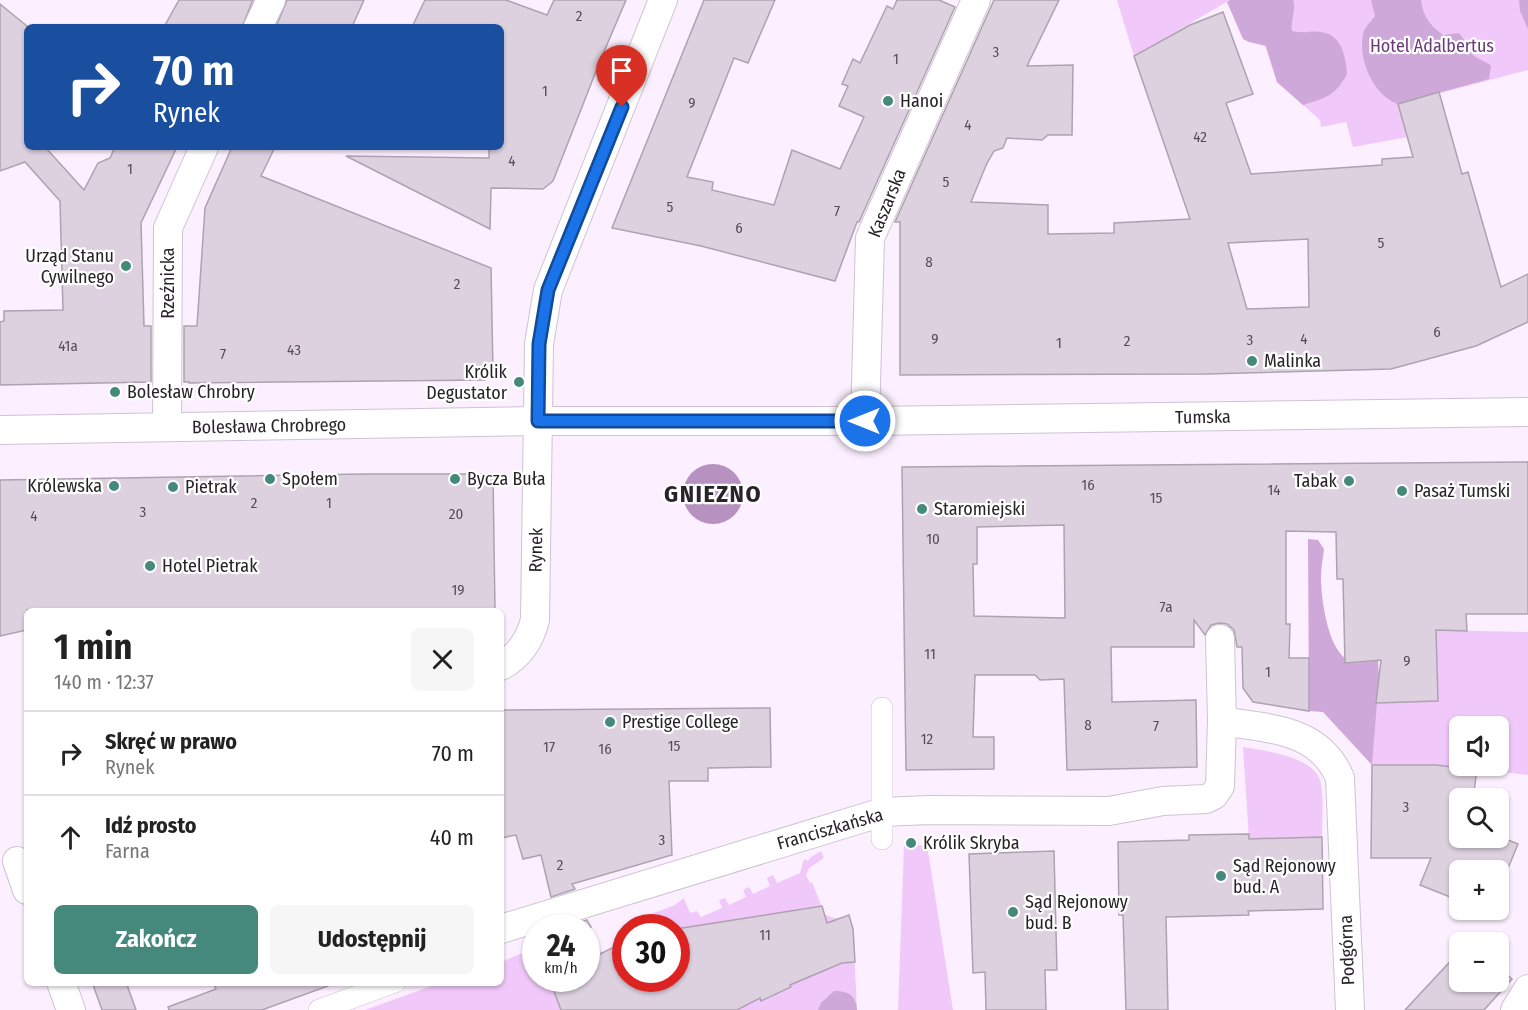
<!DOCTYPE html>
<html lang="pl">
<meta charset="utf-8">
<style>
body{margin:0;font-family:"Fira Sans Condensed",sans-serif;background:#f6f6f6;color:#222;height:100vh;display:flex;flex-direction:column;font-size:22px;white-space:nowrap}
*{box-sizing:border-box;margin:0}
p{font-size:20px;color:#767676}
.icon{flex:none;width:33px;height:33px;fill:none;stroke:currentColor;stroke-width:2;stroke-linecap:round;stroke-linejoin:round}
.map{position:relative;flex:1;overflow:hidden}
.panel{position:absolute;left:24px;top:608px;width:480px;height:378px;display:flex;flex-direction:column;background:#fff;border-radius:9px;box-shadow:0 2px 4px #0004}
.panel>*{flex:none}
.top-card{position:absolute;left:24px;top:24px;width:480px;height:126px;border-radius:9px;box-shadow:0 2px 4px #0004;background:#1a4fa0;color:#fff;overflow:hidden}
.fabs{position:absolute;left:1449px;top:716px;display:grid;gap:12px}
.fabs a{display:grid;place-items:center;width:60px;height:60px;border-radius:9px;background:#fff;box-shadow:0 2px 4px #0004;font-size:30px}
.speed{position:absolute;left:522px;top:914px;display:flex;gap:12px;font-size:30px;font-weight:700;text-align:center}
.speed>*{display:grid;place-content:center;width:78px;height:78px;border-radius:50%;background:#fff;box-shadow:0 2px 4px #0004;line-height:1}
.speed small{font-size:15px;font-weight:400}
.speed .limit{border:9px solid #d22;background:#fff;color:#111}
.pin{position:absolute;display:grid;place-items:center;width:51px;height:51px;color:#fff;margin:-62px -26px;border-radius:50% 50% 50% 0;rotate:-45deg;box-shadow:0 0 6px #0007}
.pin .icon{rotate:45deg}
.me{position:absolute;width:66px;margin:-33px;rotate:270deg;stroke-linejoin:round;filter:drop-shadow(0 0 4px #0008)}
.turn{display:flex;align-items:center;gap:21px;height:126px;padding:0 30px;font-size:27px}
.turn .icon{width:78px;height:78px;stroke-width:2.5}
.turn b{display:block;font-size:42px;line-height:51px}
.round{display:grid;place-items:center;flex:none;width:63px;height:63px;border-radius:9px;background:#f6f6f6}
.summary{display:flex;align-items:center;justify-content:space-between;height:102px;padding:0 30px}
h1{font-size:36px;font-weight:700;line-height:45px}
.cta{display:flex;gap:12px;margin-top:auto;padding:12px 30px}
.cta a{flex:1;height:69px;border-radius:9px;background:#45897d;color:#fff;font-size:24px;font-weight:700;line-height:69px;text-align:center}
.cta a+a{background:#f6f6f6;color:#222}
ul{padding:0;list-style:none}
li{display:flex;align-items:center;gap:18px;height:84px;padding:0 30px;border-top:2px solid #e0e0e0}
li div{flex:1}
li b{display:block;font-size:22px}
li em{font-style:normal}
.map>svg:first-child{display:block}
.green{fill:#f0c8f9;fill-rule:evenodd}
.forest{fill:#cea8d8}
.water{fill:#b791c0}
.building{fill:#ddd1e0;stroke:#aea2b1;stroke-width:1.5;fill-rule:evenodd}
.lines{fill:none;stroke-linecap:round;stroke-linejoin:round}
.pedestrian-casing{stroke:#cfc3d2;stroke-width:22}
.minor-casing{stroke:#cfc3d2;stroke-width:30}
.pedestrian{stroke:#fff;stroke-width:21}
.minor{stroke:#fff;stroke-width:28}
.route-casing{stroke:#114b97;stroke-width:15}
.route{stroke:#1a73e8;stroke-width:10}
.poi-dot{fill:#45897d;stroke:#fff;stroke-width:2}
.labels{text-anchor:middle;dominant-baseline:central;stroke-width:4.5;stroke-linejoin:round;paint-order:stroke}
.number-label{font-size:15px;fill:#544e56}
.park-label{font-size:18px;fill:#6b3b77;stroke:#fff}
.poi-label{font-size:18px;fill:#272328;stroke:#fff;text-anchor:start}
.street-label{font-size:18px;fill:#272328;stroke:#fff}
.district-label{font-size:24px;font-weight:bold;letter-spacing:1.5px;fill:#272328;stroke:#fff}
</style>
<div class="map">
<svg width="1528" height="1010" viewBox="0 0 1528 1010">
<rect width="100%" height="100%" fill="#fcefff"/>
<g class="green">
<path d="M1117 0H1230L1134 56Z"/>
<path d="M1250 0H1528V70L1399 104 1408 137 1353 147 1346 122 1321 127 1320 120 1277 82Z"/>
<path d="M1436 630 1528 632V775L1436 765H1372L1376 703 1438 701ZM1460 726H1498V765H1460Z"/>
<path d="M1243 747C1265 751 1316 756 1321 784 1324 801 1322 820 1322 837L1249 839Z"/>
<path d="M927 845 953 1010H898L904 846Z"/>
<path d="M821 851 824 858 809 868 806 875 810 883 812 882 825 915 838 919 849 915 853 929 857 1010H365L440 983 501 982V962L535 948 536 978H586V927L589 924 604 959 624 950 621 943 625 941 626 978H676V927H651L646 916 675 905 684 898 690 913 697 911 701 917 722 908 719 900 725 898 729 905 746 897 743 890 749 887 753 894 770 886 767 878 773 875 777 883 800 873 804 859 808 861 811 857Z"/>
</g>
<g class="forest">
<path d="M1230 0H1293C1297 9 1290 20 1292 31 1303 34 1311 30 1321 32 1342 34 1346 58 1347 74 1335 96 1326 98 1303 105L1277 82 1266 46 1249 42 1243 39 1227 2Z"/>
<path d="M1371 0H1421C1423 17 1430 25 1443 35L1459 33C1466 40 1466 48 1473 55 1479 60 1486 61 1491 66L1489 79 1398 104C1373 96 1356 56 1364 31 1366 26 1372 20 1375 16Z"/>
<path d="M1519 0H1528V29L1520 11Z"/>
<path d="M1308 539 1318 540 1324 549C1323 558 1321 567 1321 577 1321 598 1328 658 1354 662 1362 663 1370 661 1378 660L1379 677 1372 765 1323 712 1309 711Z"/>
<path d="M834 991C848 991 856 995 857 1010H818L821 1003Z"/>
</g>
<circle class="water" cx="713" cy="494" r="30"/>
<g class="building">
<path d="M179 0H253L242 27H164Z"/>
<path d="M287 0H364L352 27H276Z"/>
<path d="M425 0H506L547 15 554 0H626L600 61 553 181 543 189 491 188 490 229 346 156 489 158V147H501V27H412Z"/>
<path d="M704 0H775L748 63 734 58 687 177 713 182 712 190 774 205 792 150 840 169 864 117 839 106 848 86 842 84 853 59 860 63 887 6 893 9 897 0H939L955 7 859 222H857L835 281 701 246 612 228Z"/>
<path d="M994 0H1059L1027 66 1073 65 1072 135H1048L1042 140 1007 138 1003 148 994 151 987 163 971 202 1048 205V234L1114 233V223L1190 219 1134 56 1190 25 1223 12 1253 94 1226 103 1251 174 1382 165V159L1413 157 1398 104 1439 92 1462 174 1468 172 1501 287 1528 274V322L1476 346 1391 369 1207 374 900 375V222H895ZM1308 239 1309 307 1247 309 1228 243Z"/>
<path d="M0 4 27 26V147H45L84 190 98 163 110 158 115 147H177L141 223 144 326H151V382L0 385V322L4 321V311L63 310 60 201 25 162 0 171Z"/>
<path d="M232 147H275L261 176 491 268 493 371 485 380 189 383V382H184V326H197L205 208Z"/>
<path d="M1528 462V614H1466L1467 631 1436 630 1438 701 1376 703 1381 660 1345 663 1343 579H1337L1336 532 1286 531V624H1290L1289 658H1309V711L1253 702 1243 688 1242 647H1237L1234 630 1227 624 1219 623 1211 625 1205 635 1194 620V647H1111L1112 702 1196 700 1197 767 1067 770 1064 679 1040 680 1035 675H975L973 737H994V769L906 770 902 467ZM1064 525 1065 618 974 616 973 564H977V527Z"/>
<path d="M366 474H493L495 610H27V630L0 636V480Z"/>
<path d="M770 708 771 767 708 768V781H669L672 855 572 884 575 889 551 897 541 855 523 859 516 835 501 838V710Z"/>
<path d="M1372 765H1436L1477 770 1473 798H1460V837L1498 836 1518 844 1498 893V870H1460V901L1420 885 1431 858H1371Z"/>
<path d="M1249 834V839L1322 837 1323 909 1248 911 1249 915 1166 917 1168 1010H1126L1123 915H1119L1118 842 1189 840V835Z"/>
<path d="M1054 851 1057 970H1045L1046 1010H986L985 972 973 973 969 854Z"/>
<path d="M822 906 827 923 849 915 853 929 855 962 842 963 790 985 791 987 761 1001 760 998 737 1010H561L549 978H586V961L626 941V978H676V929Z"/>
<path d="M587 920 591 927H564Z"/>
<path d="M1460 951V981H1498V966L1512 979 1484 1010H1405Z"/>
<path d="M92 982H126L136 1010H102Z"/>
<path d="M213 982H328V986L262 1010H169L168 1007 216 989Z"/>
</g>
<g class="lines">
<g class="pedestrian-casing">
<g id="pedestrian">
<path d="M882 708V839"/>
<path d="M319 1010 395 982"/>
</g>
</g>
<g class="minor-casing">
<g id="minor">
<path d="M258 27 271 0"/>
<path d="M865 421 870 238 976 0"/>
<path d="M167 427 168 228 204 147"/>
<path d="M0 430 538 421H865L1528 412"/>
<path d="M501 666C519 656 530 640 535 620L539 344 548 290 663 0"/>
<path d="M1222 721C1268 729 1319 728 1340 778L1350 1010"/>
<path d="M17 861 27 890"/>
<path d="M501 929 883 812 928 810 1109 811 1163 801 1206 799 1214 795 1220 786 1222 721 1220 639"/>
<path d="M61 982 71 1010"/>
<path d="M1515 1010 1528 989"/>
</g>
</g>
<use href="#pedestrian" class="pedestrian"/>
<use href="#minor" class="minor"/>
</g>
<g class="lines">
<g class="route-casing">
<path id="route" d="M622 107 548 290 539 344 538 421H865"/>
</g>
<use href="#route" class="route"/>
</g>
<g class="poi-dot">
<circle cx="888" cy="101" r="6"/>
<circle cx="126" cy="266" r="6"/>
<circle cx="1252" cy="361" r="6"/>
<circle cx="519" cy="382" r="6"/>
<circle cx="115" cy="392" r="6"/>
<circle cx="270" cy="479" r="6"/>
<circle cx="455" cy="479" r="6"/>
<circle cx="1349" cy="481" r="6"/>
<circle cx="114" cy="486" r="6"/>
<circle cx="173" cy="487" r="6"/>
<circle cx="1402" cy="491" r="6"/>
<circle cx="922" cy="509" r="6"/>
<circle cx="150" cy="566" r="6"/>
<circle cx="610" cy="722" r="6"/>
<circle cx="911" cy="843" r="6"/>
<circle cx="1221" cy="876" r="6"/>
<circle cx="1013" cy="912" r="6"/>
</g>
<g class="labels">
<g class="number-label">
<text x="579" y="16">2</text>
<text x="996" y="52">3</text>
<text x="896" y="59">1</text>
<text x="545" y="91">1</text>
<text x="692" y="103">9</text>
<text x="968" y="125">4</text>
<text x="1200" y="137">42</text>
<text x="512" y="161">4</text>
<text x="130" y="169">1</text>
<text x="946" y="182">5</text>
<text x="670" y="207">5</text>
<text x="837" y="211">7</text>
<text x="739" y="228">6</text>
<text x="1381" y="243">5</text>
<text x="929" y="262">8</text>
<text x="457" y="284">2</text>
<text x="1437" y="332">6</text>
<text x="935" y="339">9</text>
<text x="1304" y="339">4</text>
<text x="1250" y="340">3</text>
<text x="1127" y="341">2</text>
<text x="1059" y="343">1</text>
<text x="68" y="346">41a</text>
<text x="294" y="350">43</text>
<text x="223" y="354">7</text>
<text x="1088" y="485">16</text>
<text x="1274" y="490">14</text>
<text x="1156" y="498">15</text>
<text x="254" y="503">2</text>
<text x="329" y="503">1</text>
<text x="143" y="512">3</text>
<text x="456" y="514">20</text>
<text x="34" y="516">4</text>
<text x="933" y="539">10</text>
<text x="458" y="590">19</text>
<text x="1166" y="607">7a</text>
<text x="930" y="654">11</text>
<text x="1407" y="661">9</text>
<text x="1268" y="672">1</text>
<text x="1088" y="725">8</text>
<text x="1156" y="726">7</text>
<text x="927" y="739">12</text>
<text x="674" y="746">15</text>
<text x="549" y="747">17</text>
<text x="605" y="749">16</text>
<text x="1406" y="807">3</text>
<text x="662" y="840">3</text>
<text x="560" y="865">2</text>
<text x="765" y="935">11</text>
</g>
<g class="park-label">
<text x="1432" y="46">Hotel Adalbertus</text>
</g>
<g class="poi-label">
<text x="900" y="101">Hanoi</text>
<text x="114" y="256" text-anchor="end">Urząd Stanu<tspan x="114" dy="21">Cywilnego</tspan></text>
<text x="1264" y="361">Malinka</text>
<text x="507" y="372" text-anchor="end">Królik<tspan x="507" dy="21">Degustator</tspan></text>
<text x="127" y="392">Bolesław Chrobry</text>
<text x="282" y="479">Społem</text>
<text x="467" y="479">Bycza Buła</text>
<text x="1337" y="481" text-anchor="end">Tabak</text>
<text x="102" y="486" text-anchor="end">Królewska</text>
<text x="185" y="487">Pietrak</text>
<text x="1414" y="491">Pasaż Tumski</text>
<text x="934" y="509">Staromiejski</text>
<text x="162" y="566">Hotel Pietrak</text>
<text x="622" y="722">Prestige College</text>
<text x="923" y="843">Królik Skryba</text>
<text x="1233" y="866">Sąd Rejonowy<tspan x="1233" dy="21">bud. A</tspan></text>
<text x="1025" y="902">Sąd Rejonowy<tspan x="1025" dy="21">bud. B</tspan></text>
</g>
<g class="street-label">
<text transform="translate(887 203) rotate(-68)">Kaszarska</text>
<text transform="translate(168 283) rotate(-90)">Rzeźnicka</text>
<text transform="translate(1203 417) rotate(-1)">Tumska</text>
<text transform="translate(269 426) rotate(-1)">Bolesława Chrobrego</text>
<text transform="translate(536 550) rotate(-89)">Rynek</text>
<text transform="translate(830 829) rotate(-16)">Franciszkańska</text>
<text transform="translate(1347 950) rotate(-92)">Podgórna</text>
</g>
<g class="district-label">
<text x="713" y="494">GNIEZNO</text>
</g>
</g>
</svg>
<div class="fabs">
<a><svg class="icon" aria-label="sound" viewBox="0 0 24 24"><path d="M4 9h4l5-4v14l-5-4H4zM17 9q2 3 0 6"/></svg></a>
<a><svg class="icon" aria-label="search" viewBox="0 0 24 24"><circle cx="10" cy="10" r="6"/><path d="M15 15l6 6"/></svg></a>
<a>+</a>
<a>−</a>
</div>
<div class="speed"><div>24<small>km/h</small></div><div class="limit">30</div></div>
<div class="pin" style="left:622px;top:107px;background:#d93025"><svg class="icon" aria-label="arrive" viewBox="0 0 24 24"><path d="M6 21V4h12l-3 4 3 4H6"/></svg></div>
<svg class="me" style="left:865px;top:421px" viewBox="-20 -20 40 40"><circle r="17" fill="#1a73e8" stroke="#fff" stroke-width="3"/><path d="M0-11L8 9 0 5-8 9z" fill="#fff"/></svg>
<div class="top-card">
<div class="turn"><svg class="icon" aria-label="right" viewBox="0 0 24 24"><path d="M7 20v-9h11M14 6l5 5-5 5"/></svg><div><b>70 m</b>Rynek</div></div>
</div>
<section class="panel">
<div class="summary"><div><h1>1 min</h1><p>140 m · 12:37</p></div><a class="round"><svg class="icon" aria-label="close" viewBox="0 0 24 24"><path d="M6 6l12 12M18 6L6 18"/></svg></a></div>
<ul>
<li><svg class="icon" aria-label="right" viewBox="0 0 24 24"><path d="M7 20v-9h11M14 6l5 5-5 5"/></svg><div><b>Skręć w prawo</b><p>Rynek</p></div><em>70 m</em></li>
<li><svg class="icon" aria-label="ahead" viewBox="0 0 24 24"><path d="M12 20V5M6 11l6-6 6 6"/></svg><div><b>Idź prosto</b><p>Farna</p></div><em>40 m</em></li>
</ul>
<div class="cta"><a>Zakończ</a><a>Udostępnij</a></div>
</section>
</div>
